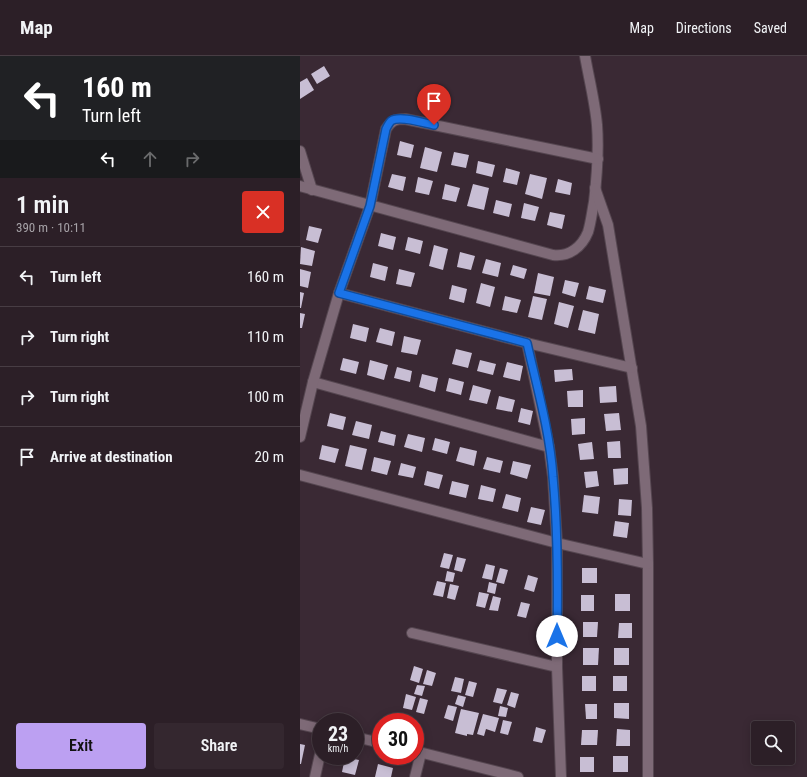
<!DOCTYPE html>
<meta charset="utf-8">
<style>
body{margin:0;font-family:"Roboto Condensed",sans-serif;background:#34272f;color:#f1f3f6;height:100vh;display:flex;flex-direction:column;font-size:15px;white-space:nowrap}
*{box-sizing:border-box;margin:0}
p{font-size:13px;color:#a6a2a7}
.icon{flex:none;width:22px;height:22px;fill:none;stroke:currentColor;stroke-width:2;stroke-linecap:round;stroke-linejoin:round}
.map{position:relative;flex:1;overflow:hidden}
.details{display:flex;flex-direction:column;background:#2c1f27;width:300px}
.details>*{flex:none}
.hud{background:#202124;color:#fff;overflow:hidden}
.fabs{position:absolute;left:451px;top:665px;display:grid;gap:8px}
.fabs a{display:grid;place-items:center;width:44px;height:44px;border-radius:4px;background:#2c1f27;box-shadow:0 2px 10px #0003,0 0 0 1px #483d44;font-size:20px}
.speed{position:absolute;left:12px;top:657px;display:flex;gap:8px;font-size:20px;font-weight:700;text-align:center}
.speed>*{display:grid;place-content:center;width:52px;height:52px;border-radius:50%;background:#2c1f27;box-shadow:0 2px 10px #0003,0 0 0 1px #483d44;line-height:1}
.speed small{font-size:10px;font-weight:400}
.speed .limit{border:6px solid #d22;background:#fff;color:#111}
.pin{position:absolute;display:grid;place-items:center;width:34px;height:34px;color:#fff;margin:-41px -17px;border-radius:50% 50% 50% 0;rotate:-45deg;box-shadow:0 0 4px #0007}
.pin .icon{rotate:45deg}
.me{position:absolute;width:44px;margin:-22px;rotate:0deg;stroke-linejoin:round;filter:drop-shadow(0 0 3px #0008)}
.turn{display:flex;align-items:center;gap:14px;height:84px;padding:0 16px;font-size:18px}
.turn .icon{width:52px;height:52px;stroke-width:2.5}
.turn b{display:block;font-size:28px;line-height:34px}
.lanes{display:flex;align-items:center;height:38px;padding:0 16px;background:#0003;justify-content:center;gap:20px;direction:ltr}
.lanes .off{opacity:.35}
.round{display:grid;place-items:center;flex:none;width:42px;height:42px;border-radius:4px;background:#34272f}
.overview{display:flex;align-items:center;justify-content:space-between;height:68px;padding:0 16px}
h1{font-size:24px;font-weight:600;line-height:30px}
.primary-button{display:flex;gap:8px;margin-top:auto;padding:8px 16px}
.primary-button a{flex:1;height:46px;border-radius:4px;background:#bca0f2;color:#111;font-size:16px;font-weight:600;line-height:46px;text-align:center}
.primary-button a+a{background:#34272f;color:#f1f3f6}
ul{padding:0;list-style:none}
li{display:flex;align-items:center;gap:12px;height:60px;padding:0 16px;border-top:1px solid #483d44}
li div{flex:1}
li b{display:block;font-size:15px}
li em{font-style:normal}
header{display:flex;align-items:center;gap:24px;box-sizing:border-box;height:56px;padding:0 20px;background:#2c1f27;border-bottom:1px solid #483d44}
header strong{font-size:19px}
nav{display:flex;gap:22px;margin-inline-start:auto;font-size:14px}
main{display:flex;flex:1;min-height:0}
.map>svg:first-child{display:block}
.building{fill:#c8bed4}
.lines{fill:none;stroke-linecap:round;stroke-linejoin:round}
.minor-casing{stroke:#554650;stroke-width:12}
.minor{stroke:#7e6a77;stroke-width:10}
.route-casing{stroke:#114b97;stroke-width:10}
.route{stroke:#1a73e8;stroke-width:7}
</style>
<header>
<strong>Map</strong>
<nav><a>Map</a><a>Directions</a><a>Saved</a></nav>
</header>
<main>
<section class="details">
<div class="hud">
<div class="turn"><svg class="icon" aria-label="left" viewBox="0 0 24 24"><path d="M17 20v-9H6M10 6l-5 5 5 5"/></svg><div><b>160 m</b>Turn left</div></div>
<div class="lanes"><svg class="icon" aria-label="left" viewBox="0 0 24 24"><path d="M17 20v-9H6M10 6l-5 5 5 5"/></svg><svg class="icon off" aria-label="ahead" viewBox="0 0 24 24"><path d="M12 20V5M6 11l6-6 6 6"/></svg><svg class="icon off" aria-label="right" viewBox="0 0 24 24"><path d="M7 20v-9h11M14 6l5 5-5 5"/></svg></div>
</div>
<div class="overview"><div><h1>1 min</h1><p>390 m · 10:11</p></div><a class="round" style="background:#d93025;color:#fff"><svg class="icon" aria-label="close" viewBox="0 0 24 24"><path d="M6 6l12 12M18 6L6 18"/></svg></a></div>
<ul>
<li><svg class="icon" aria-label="left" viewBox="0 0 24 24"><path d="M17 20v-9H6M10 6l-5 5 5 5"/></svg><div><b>Turn left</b></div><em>160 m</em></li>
<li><svg class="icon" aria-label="right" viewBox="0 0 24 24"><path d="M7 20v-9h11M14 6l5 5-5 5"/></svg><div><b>Turn right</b></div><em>110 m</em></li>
<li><svg class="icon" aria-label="right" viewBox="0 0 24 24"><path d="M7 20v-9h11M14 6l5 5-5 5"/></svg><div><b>Turn right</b></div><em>100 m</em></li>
<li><svg class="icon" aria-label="arrive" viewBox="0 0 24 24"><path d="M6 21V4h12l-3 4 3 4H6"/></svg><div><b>Arrive at destination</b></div><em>20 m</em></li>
</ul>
<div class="primary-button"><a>Exit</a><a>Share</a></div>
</section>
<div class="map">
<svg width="507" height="721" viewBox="0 0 507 721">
<rect width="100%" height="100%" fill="#3a2934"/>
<g class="building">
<path d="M24 10 30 20 17 28 11 18Z"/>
<path d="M7 22 14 34 0 43V26Z"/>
<path d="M100 85 114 89 111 102 97 99Z"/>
<path d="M125 91 142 96 137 116 120 112Z"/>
<path d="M154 96 169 99 166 112 151 109Z"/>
<path d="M178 105 195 109 192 121 176 117Z"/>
<path d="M206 112 220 116 217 129 203 126Z"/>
<path d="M92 118 106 121 103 135 88 131Z"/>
<path d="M230 118 247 122 242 143 225 138Z"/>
<path d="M118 121 133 125 129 139 115 136Z"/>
<path d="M258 123 272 127 270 139 255 136Z"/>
<path d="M145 128 160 132 156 146 142 143Z"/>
<path d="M173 128 189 132 184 154 167 150Z"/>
<path d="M196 144 212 148 209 161 193 157Z"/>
<path d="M224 147 239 151 235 165 221 162Z"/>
<path d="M250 156 265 159 262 173 247 169Z"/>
<path d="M9 170 22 173 18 187 6 184Z"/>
<path d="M81 177 96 181 93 194 78 190Z"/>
<path d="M108 181 123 185 120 198 105 194Z"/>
<path d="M134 189 148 193 143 214 129 210Z"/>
<path d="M1 191 15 195 12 210 0 208Z"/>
<path d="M160 196 175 200 171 214 157 211Z"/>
<path d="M186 203 201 207 198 221 182 217Z"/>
<path d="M73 207 88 211 85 225 70 221Z"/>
<path d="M213 209 227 213 224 223 210 219Z"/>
<path d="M0 213 11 216 8 232 0 230Z"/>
<path d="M99 213 115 217 111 231 96 228Z"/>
<path d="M238 217 254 221 250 240 234 237Z"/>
<path d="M265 224 279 227 275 241 262 237Z"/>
<path d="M181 227 195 231 190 251 176 247Z"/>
<path d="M152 229 167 233 164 247 149 243Z"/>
<path d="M289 230 306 234 303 247 286 243Z"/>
<path d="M0 236 4 237 1 252H0Z"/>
<path d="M205 240 221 244 217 257 202 254Z"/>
<path d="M233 240 247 243 242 264 228 261Z"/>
<path d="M259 246 274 250 268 272 254 268Z"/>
<path d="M283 254 299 258 295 278 278 274Z"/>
<path d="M0 257 5 258 2 272H0Z"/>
<path d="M53 268 69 272 66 286 50 282Z"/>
<path d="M80 272 95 276 92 290 76 286Z"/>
<path d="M104 280 121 284 117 299 101 296Z"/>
<path d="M156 293 172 297 168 312 152 308Z"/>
<path d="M43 302 59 306 56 318 40 314Z"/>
<path d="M70 304 88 309 84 324 67 319Z"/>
<path d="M180 304 196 308 193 319 177 315Z"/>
<path d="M207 306 223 310 220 325 203 321Z"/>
<path d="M97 311 112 315 110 326 94 322Z"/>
<path d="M272 313 273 324 255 326 254 314Z"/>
<path d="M122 318 138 322 135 336 119 331Z"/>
<path d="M149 322 164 326 161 339 146 335Z"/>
<path d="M173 329 191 334 187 348 169 344Z"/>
<path d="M316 330 317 346 300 347 299 331Z"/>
<path d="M283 334V351H268L267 335Z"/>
<path d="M199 340 215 344 212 356 196 353Z"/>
<path d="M221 352 233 355 230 369 218 366Z"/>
<path d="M30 357 46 361 43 374 27 370Z"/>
<path d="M319 357 321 374 306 375 304 358Z"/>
<path d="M285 362V378L272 379 271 363Z"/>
<path d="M56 365 72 369 69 383 52 379Z"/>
<path d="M81 375 96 379 94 390 78 386Z"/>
<path d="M108 378 125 382 122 396 104 391Z"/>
<path d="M135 382 150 386 147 398 132 394Z"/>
<path d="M320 385 321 402H308L307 386Z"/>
<path d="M292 386 294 403 280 404 278 388Z"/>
<path d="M22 389 39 393 35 407 19 403Z"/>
<path d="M50 389 67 393 62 414 45 410Z"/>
<path d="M160 391 177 395 174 410 156 405Z"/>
<path d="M74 401 91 405 87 419 71 415Z"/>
<path d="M187 401 203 405 200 417 183 413Z"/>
<path d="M213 405 231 409 227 423 210 418Z"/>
<path d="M101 407 116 411 113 422 98 419Z"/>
<path d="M328 412V428L314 429 313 413Z"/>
<path d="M127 415 143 419 139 433 124 429Z"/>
<path d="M297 415 299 430 286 432 284 416Z"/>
<path d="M152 425 169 429 166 442 149 438Z"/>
<path d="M181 429 196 433 193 446 178 443Z"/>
<path d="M206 438 221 442 218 456 202 452Z"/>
<path d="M284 439 300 441 298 458 282 456Z"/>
<path d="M319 443 332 444 331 460 318 459Z"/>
<path d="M231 451 245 454 241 469 227 466Z"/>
<path d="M315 465 329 467 327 482 313 480Z"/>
<path d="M144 497 153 499 149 513 140 511Z"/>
<path d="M157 501 166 503 162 516 154 514Z"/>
<path d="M186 508 195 510 192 524 182 522Z"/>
<path d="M200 512 208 514 204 528 196 526Z"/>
<rect x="282" y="512" width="15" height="15"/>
<path d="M147 515 155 517 153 526 145 525Z"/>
<path d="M228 519 238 522 234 536 224 533Z"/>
<path d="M137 525 146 527 143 541 133 539Z"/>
<path d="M189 526 197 528 195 538 187 536Z"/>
<path d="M150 528 159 530 155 544 147 542Z"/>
<path d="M179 536 189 538 185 552 176 550Z"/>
<rect x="315" y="538" width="15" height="17"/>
<rect x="281" y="539" width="13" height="16"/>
<path d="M193 540 201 542 198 555 189 554Z"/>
<path d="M221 546 230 548 226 562 217 560Z"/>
<path d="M283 566H298L297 581H283Z"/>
<path d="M319 567H332V582H318Z"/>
<path d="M283 592H299L298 609H283Z"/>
<rect x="314" y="592" width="15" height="17"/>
<path d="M114 610 123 613 119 627 110 624Z"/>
<path d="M127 614 136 617 132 630 123 628Z"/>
<rect x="282" y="620" width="14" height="15"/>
<rect x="313" y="620" width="14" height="15"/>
<path d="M155 621 164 623 161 637 151 635Z"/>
<path d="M169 625 177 627 173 641 165 639Z"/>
<path d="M117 629 125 630 122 640 114 638Z"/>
<path d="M197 632 207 634 202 648 193 646Z"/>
<path d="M211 636 219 638 215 652 207 649Z"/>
<path d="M106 638 116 641 112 654 103 652Z"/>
<path d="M158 639 166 641 163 651 155 648Z"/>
<path d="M120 642 128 644 124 658 116 656Z"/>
<path d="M314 647H329V663L314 662Z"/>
<path d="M285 648H297V663H286Z"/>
<path d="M148 649 157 651 153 665 144 662Z"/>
<path d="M200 650 208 652 206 661 198 660Z"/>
<path d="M161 653 179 657 173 679 167 678V680L155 677Z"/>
<path d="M183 658 199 662 195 676 186 673 184 680 177 678Z"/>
<path d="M203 664 212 666 208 679 200 677Z"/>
<path d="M236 671 246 674 242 687 233 685Z"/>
<path d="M317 673 330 674V690H316Z"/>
<path d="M282 674H298L297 689H281Z"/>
<path d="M0 688 5 689 1 708H0Z"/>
<rect x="313" y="700" width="15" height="16"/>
<path d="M45 701 59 704 55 719 42 716Z"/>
<rect x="280" y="701" width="14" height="15"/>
<path d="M78 708 93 712 91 721H75Z"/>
</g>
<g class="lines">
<g class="minor-casing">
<g id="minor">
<path d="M0 95 12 134"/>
<path d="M0 130 253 199C269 201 282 191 288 176 291 166 292 156 294 146 297 120 299 95 297 69 295 46 289 23 285 0"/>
<path d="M295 132 308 169 341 370 347 452 348 508V721"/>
<path d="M39 237 227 287 332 312"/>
<path d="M227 287 249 391 253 421 257 487V611L261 721"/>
<path d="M13 326 249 391"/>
<path d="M0 381 13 326 39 237 70 150 86 73C91 65 95 63 105 63L298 103"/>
<path d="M0 419 257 487 348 508"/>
<path d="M112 577 257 611"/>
<path d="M0 668 21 673"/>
<path d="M55 681 81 687"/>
<path d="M115 695 218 721"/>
<path d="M15 721 21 694"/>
<path d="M115 721 121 697"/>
</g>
</g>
<use href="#minor" class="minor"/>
</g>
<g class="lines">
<g class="route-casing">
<path id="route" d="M134 69C124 67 99 59 91 65 89 67 87 71 86 73L70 150 39 237 227 287C237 331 250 376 253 421 258 474 258 527 257 580"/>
</g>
<use href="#route" class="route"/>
</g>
</svg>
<div class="fabs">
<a><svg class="icon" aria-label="search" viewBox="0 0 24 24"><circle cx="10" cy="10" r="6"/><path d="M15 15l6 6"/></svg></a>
</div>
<div class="speed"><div>23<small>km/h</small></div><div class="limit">30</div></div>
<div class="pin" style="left:134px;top:69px;background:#d93025"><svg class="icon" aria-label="arrive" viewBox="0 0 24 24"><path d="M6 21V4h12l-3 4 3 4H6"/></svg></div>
<svg class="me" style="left:257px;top:580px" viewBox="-20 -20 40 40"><circle r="19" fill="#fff"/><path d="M0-13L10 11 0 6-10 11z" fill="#1a73e8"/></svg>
</div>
</main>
